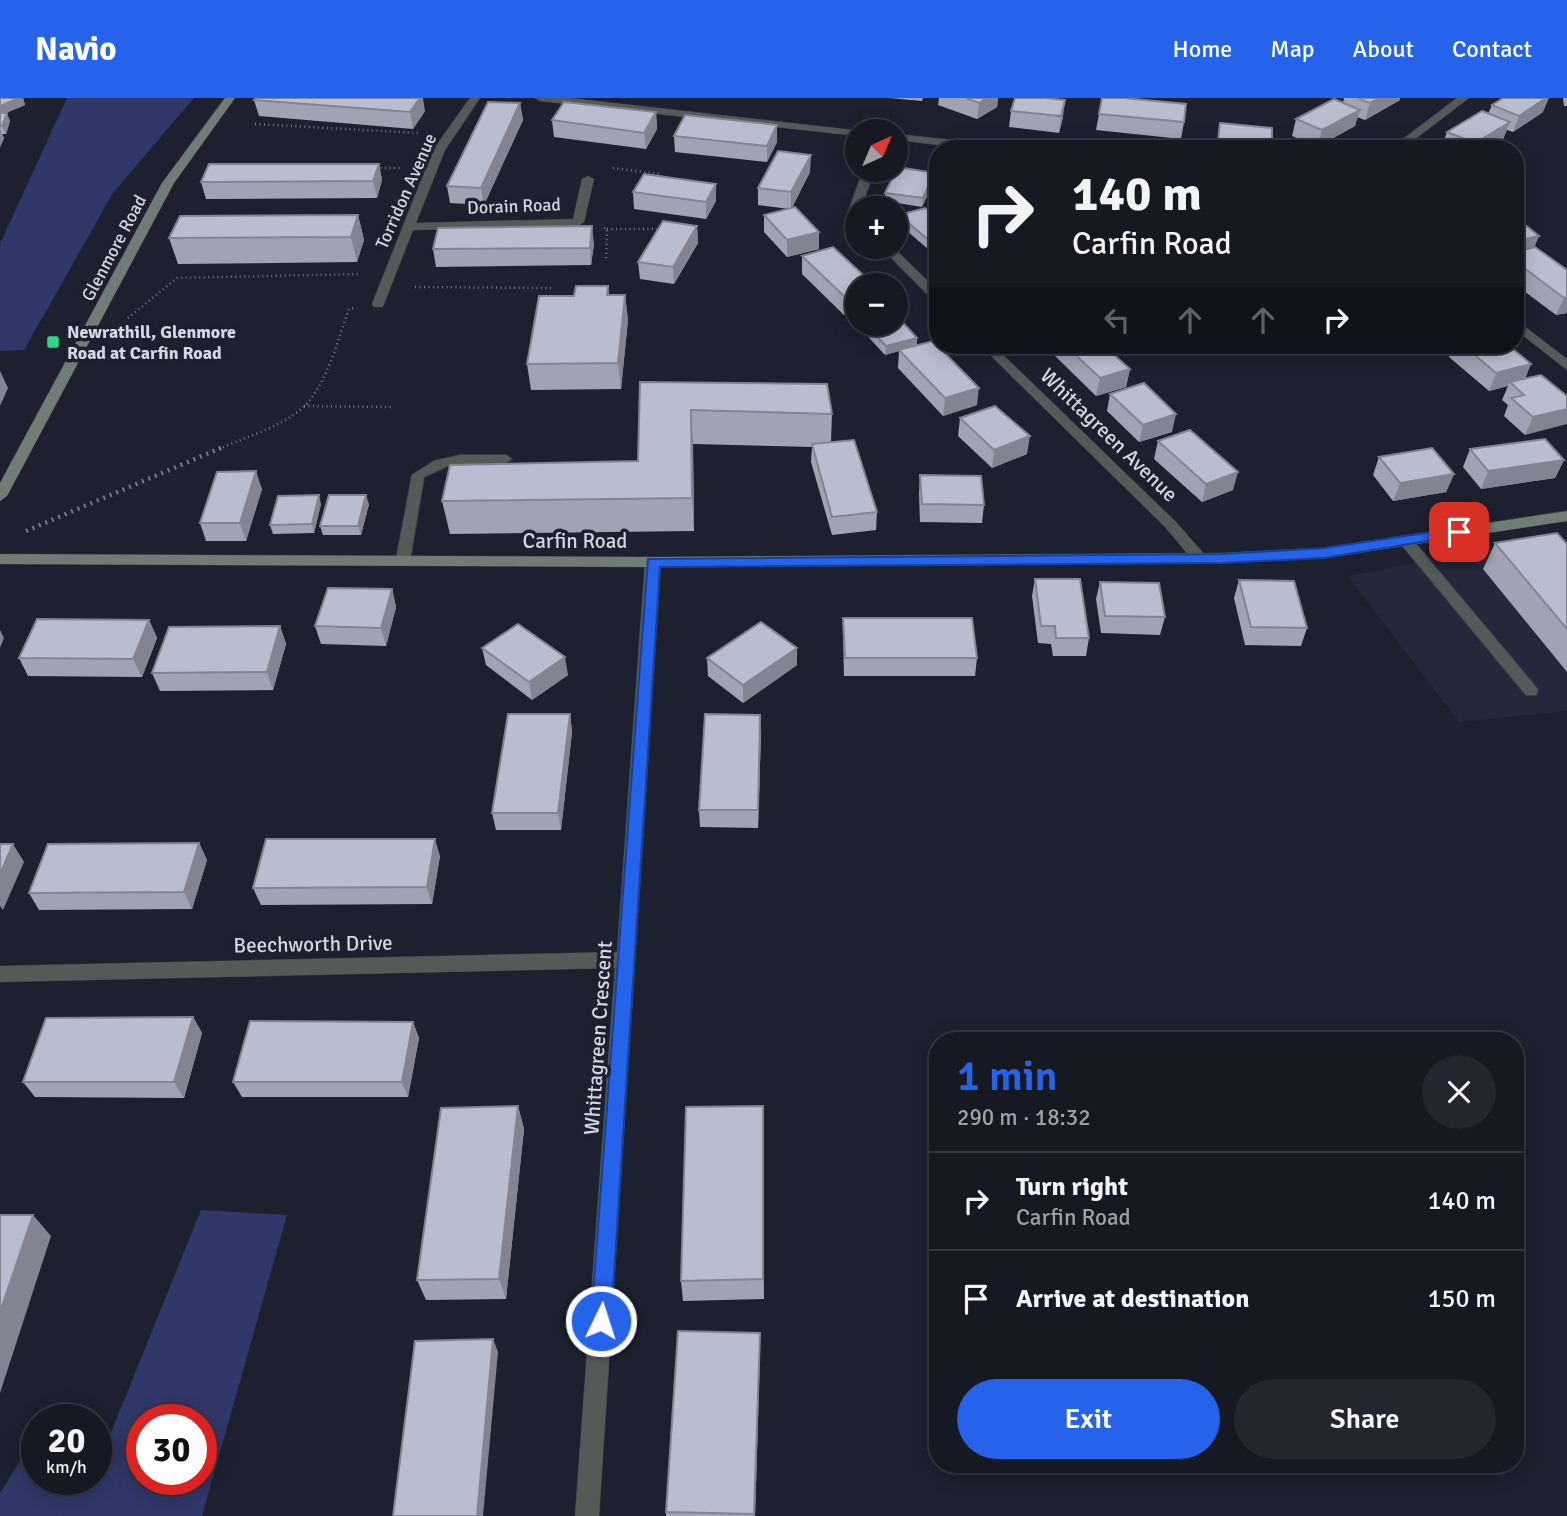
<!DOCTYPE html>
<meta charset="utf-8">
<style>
body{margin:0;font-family:Signika,sans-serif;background:#23252f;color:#f1f3f6;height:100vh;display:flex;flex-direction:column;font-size:26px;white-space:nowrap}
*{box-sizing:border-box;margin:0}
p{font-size:23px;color:#9ea0a5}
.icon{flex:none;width:38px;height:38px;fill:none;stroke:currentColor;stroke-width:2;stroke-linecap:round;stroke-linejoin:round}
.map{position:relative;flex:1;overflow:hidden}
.drawer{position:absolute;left:929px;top:934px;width:595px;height:441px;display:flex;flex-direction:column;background:#161822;border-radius:28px;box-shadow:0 4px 18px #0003,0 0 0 2px #353740}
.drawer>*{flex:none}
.top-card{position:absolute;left:929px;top:42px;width:595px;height:214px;border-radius:28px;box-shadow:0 4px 18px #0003,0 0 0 2px #353740;background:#161822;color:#f1f3f6;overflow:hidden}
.needle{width:46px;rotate:44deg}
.tools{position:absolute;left:845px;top:21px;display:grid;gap:14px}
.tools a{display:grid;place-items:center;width:63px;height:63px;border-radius:50%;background:#161822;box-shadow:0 4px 18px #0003,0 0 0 2px #353740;font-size:35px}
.speed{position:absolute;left:21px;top:1306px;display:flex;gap:14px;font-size:35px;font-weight:700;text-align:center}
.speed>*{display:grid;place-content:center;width:91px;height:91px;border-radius:50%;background:#161822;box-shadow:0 4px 18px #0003,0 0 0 2px #353740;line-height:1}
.speed small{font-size:18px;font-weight:400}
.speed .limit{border:10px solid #d22;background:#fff;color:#111}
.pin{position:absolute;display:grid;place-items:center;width:60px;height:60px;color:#fff;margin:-30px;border-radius:14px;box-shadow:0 4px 10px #0006}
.me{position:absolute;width:77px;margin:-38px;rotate:4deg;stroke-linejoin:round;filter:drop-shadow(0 0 5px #0008)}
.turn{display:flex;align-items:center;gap:24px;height:147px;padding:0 28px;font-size:32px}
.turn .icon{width:91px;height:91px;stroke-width:2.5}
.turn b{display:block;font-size:49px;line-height:60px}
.lanes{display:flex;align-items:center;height:66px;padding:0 28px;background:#0003;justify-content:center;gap:35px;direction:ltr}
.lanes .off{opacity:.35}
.round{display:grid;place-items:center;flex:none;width:74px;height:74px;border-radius:37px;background:#23252f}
.summary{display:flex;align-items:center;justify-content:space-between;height:119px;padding:0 28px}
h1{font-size:42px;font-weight:600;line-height:52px;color:#2563eb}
.button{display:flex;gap:14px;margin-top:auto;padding:14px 28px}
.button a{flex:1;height:80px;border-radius:42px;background:#2563eb;color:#fff;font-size:28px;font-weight:600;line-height:80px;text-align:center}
.button a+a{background:#23252f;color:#f1f3f6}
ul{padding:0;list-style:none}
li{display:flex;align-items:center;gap:21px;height:98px;padding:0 28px;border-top:2px solid #353740}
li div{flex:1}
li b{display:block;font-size:26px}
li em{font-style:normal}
header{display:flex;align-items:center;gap:42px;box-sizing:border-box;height:98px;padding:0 35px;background:#2563eb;color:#fff}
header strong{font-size:33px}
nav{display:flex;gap:38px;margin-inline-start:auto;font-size:24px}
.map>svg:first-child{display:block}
.built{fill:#25283b}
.green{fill:#313768;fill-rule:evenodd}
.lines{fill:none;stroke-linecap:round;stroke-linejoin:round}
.lane-casing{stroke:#3a3d4a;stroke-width:2}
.street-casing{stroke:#3a3d4a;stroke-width:1}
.secondary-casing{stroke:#3a3d4a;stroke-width:1}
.path-far1{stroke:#777985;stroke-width:2.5;stroke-dasharray:1 3.5;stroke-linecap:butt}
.path{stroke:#777985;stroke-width:4.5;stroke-dasharray:2 5;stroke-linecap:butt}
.lane{fill:#545b56;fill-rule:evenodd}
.street{fill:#545b56;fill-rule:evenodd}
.secondary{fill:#717c74;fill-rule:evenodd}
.wall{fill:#9fa3b3}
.shaded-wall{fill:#828492}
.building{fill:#b9bdd0;stroke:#828492;stroke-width:2}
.route{fill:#2563eb;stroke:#184099;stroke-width:2}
.poi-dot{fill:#2bd884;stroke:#1d202e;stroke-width:2.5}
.labels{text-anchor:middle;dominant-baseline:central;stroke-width:7;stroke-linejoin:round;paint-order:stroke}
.far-street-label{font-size:18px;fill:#d4d6e0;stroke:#1d202e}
.far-poi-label{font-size:18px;font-weight:bold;fill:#d4d6e0;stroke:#1d202e;text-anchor:start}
.street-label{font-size:21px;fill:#d4d6e0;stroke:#1d202e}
</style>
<header>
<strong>Navio</strong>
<nav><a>Home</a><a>Map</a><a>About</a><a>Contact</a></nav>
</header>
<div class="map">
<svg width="1567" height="1418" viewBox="0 0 1567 1418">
<rect width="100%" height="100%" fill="#1d202e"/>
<path class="built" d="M1545 441 1567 468V613L1459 624 1348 478Z"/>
<g class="green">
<path d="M67 0H194L113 95 24 252 0 253V146Z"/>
<path d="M201 1112 287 1117 202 1418H0V1395L37 1336V1381H96V1337L108 1342ZM142 1321H201V1381H142Z"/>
</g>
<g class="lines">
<g class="lane-casing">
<g id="lane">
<path d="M460 357H506L512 361 506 365 450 367 424 379 410 462 403 466 398 465 396 462 412 377 434 363Z"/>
<path d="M1406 439 1411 440 1536 589 1538 593 1536 597H1526L1401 446V440Z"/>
</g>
</g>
<g class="street-casing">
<g id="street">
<path d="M470 0H480L445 52 416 125 573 121 582 81 588 78 594 81 584 124 578 128 413 132 384 206 382 209H374L372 206 433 52Z"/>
<path d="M535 0H569L862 33H858V38L540 3Z"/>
<path d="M1457 0H1469L1402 51H1390Z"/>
<path d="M896 36 1009 48 1014 51H975L896 42Z"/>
<path d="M863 72H875L861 110H858V124L847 117Z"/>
<path d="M880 149H893L938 193V204L934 203Z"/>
<path d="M1516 222 1567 261V272L1516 232Z"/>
<path d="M980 247H993L1176 424 1205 457 1208 461 1205 465H1195L1166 430Z"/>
<path d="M653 459 661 464 599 1418H575L615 870 0 884V868L617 854 645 464Z"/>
</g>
</g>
<g class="secondary-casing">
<g id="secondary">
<path d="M225 0H235L174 85 7 398 0 403V385L162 85Z"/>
<path d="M1567 413V423L1324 460 1222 465 653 469 0 466V456L653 459 1222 455 1324 450Z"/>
</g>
</g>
<g class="path-far1">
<path d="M255 26 418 35"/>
<path d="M376 70H403"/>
<path d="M613 70 661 76"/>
<path d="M604 130 607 131 606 162"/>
<path d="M607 131H662"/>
<path d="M415 189 553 190"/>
<path d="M128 220 177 180 360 176"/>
<path d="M304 308 394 309"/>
<path d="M219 351C246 339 293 325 310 302 330 276 338 241 349 211L354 210"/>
</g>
<path class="path" d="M26 433 223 349"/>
<use href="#lane" class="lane"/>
<use href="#street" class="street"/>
<use href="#secondary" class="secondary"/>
</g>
<g class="wall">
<path d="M0 0H23L25 7 6 15 10 23 6 36H2L4 40 0 49Z"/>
<path d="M889 0H923L922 3Z"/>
<path d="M939 0H998L997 9 977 21 938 7Z"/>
<path d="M1102 0 1184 24 1181 41 1096 32Z"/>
<path d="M1344 0H1400V2L1365 22 1357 19 1355 28 1317 49 1292 38 1296 21 1343 5Z"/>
<path d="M1563 0H1567V8H1564Z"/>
<path d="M254 2 425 13 413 31 259 18Z"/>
<path d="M520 5 523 22 484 107 450 105 447 88Z"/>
<path d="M1492 7 1543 14 1513 34 1507 32 1503 41 1487 51H1441L1447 34 1488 16Z"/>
<path d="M1011 13 1063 19 1059 35 1009 29Z"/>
<path d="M656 14 657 31 646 51 554 39 552 22Z"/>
<path d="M1220 25 1272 47 1271 51 1217 50Z"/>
<path d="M674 38 777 44 767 64 675 54Z"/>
<path d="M379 66 382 82 377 100 206 101 201 84Z"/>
<path d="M810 74 792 110 819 134V151L787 159 764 134V117L789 111 758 107V90Z"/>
<path d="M934 83 922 109 885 103V95Z"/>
<path d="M716 86V103L706 121 634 111 633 94Z"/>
<path d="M358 117 364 142 357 164 178 166 169 140Z"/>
<path d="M899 117 938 120V158H936L899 126Z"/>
<path d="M697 128 698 145 674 186 640 181 638 164Z"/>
<path d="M1516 128 1535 149 1567 172V215L1556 217 1516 187Z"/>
<path d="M594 146 591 167 436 169 433 151Z"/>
<path d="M802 158 858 187V212L844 217 802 176Z"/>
<path d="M608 188 609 197H625L628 222 621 291 531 292 527 266 574 198Z"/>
<path d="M861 226H896L917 240V247L977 307 943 318 898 270 899 253 885 257 860 230Z"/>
<path d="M1052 247H1103L1130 271 1126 289 1096 298 1051 254Z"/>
<path d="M1454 247H1508L1525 280 1567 298 1525 337 1504 318 1508 307 1502 302 1508 288 1489 293 1449 259Z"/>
<path d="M640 284 832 316 831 344 877 414 876 432 832 437 811 364 812 349 693 346 694 433 450 436 442 403 638 363Z"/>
<path d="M1110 296 1172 334 1139 344 1107 313Z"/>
<path d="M960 320 1027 356 992 370 958 338Z"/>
<path d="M1158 343 1233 392 1202 404 1154 361Z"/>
<path d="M1470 351 1564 362 1555 380 1481 391 1463 369Z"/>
<path d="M1379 359 1454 376 1446 394 1393 403 1373 377Z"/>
<path d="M920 377 984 407 982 425 920 424 919 395Z"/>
<path d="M262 391 246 443H206L200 425Z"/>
<path d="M321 406 314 435 273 436 270 427Z"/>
<path d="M369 406 361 437H323L320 428Z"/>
<path d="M1495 445 1567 446V574L1483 471Z"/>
<path d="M1035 481 1089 540 1086 558H1053L1051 546 1038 545 1032 498Z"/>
<path d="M1239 482 1307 530 1301 548 1245 547 1234 500Z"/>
<path d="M1100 484 1165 519 1160 537 1101 535 1096 501Z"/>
<path d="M392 491 396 509 386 548 321 546 315 528Z"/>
<path d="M843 520 977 560 975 578H844L843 538Z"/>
<path d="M149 522 157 540 142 579 28 578 19 560Z"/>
<path d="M280 528 286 546 273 592 160 593 152 575Z"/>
<path d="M482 550 568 577 532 602 486 567Z"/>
<path d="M797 550V567L743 605 708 578 707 560Z"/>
<path d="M570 616 572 634 561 732H496L492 715Z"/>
<path d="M761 634 758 730 700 729 699 712Z"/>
<path d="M199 745 207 762 192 811 39 812 29 795Z"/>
<path d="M440 758 432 806 261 807 253 790Z"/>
<path d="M193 919 202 935 184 1000 35 999 23 984Z"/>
<path d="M413 924 419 940 408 999H242L233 984Z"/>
<path d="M518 1008 524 1031 506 1201 426 1202 417 1182Z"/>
<path d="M763 1008 764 1201 683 1203 681 1183Z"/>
<path d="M760 1254 755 1418H666V1414Z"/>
</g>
<g class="shaded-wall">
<path d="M19 0H23L25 7 0 17V8Z"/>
<path d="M420 0H423L425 13 413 31 410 14Z"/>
<path d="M987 0H998L997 9 977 21 979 5Z"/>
<path d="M1379 0H1400V2L1365 22 1370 5Z"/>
<path d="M1546 0H1549L1543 14 1513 34 1519 18Z"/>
<path d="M1065 2 1063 19 1059 35 1061 18Z"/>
<path d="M520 5 523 22 484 107 481 90Z"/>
<path d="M1360 12 1355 28 1317 49 1322 32Z"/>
<path d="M656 14 657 31 646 51 644 35Z"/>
<path d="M7 15 10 23 6 36 2 28Z"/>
<path d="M1510 24 1503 41 1487 51H1473L1475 45Z"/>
<path d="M777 27V44L767 64V48Z"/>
<path d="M0 31 4 40 0 49Z"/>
<path d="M811 57 810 74 791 111V94Z"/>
<path d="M379 66 382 82 377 100 373 83Z"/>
<path d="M934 75V83L922 109 923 100Z"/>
<path d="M716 86V103L706 121V104Z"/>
<path d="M358 117 364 142 357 164 351 139Z"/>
<path d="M592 128 594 146 591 167 590 150Z"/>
<path d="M697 128 698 145 674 186 673 169Z"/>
<path d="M819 134V151L787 159V142Z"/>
<path d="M1539 138 1532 155 1516 159V143Z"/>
<path d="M858 195V212L844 217 845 199Z"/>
<path d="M625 197 628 222 621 291 618 265Z"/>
<path d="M1567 199V215L1556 217 1564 200Z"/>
<path d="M917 240V248L885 257 886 248Z"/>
<path d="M1531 266 1524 284H1510L1508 288 1489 293 1496 275Z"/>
<path d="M1130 271 1126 289 1096 298 1100 280Z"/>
<path d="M0 273 8 290 0 308Z"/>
<path d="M979 290 977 307 943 318 945 300Z"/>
<path d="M1567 311V326L1525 337 1533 319Z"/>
<path d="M691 312 693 346 694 433 692 400Z"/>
<path d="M1176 316 1172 334 1139 344 1143 327Z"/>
<path d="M1030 338 1027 356 992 370 994 352Z"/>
<path d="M1564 362 1555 380 1481 391 1488 373Z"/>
<path d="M256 373 262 391 246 443 240 425Z"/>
<path d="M1238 374 1233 392 1202 404 1206 386Z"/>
<path d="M1454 376 1446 394 1393 403 1400 385Z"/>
<path d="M319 397 321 406 314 435 312 426Z"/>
<path d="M366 397 369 406 361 437 358 428Z"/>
<path d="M392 491 396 509 386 548 381 530Z"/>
<path d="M149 522 157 540 142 579 133 561Z"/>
<path d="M280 528 286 546 273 592 267 574Z"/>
<path d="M0 532 4 540 0 550Z"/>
<path d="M797 550V567L743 605V587Z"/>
<path d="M565 559 568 577 532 602 529 584Z"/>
<path d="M570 616 572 634 561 732 558 715Z"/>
<path d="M760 617 761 634 758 730V712Z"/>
<path d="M435 741 440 758 432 806 427 789Z"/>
<path d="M199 745 207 762 192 811 184 794Z"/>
<path d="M13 746 24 764 3 812 0 808V776Z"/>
<path d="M193 919 202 935 184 1000 174 984Z"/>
<path d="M413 924 419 940 408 999 402 984Z"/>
<path d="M518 1008 524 1031 506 1201 499 1181Z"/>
<path d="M33 1117 51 1138 0 1295V1214Z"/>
<path d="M760 1235V1254L755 1418H754Z"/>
<path d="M493 1241 498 1254 483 1418H477Z"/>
</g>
<g class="building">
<path d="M0 0H19L0 8Z"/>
<path d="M256 0H420L410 14 254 2Z"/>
<path d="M966 0H987L979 5Z"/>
<path d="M1015 0H1046L1065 2 1061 18 1011 13Z"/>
<path d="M1102 0H1124L1186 6 1184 24 1099 16Z"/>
<path d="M1357 0H1379L1370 5Z"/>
<path d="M1503 0H1546L1519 18 1492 7Z"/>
<path d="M1334 1 1360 12 1322 32 1296 21Z"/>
<path d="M488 4 520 5 481 90 447 88Z"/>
<path d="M564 4 656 14 644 35 552 22Z"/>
<path d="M1482 13 1510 24 1475 45 1447 34Z"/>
<path d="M0 15H7L2 28H0Z"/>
<path d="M685 17 777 27 767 48 674 38Z"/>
<path d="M1220 25 1272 30V47L1218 42Z"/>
<path d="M954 48 981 51H953Z"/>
<path d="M778 53 811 57 791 94 758 90Z"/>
<path d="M209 66H379L373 83 201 84Z"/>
<path d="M898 69 934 75 923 100 885 95Z"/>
<path d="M644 76 716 86 706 104 633 94Z"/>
<path d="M795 109 819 134 787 142 764 117Z"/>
<path d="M925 110 938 120V149H937L899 117Z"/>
<path d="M358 117 351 139 169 140 180 118Z"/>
<path d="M663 123 697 128 673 169 638 164Z"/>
<path d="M1524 126 1539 138 1516 143V128Z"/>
<path d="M592 128 590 150 433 151 438 130Z"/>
<path d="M833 149 874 187H858V195L845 199 802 158Z"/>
<path d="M1535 149 1567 172V199L1564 200 1516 164V154Z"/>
<path d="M576 188H608L607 197H625L618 265 527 266 539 198H574Z"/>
<path d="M896 217 917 240 886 248 865 226H896Z"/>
<path d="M933 243 979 290 945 300 899 252Z"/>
<path d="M1065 247H1103L1130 271 1100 280Z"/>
<path d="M1463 247H1508L1531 266 1496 275Z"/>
<path d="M1541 277 1567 298V311L1533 319 1511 300 1524 297 1510 284Z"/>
<path d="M640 284 827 286 832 316 691 312 692 400 442 403 450 367 638 363Z"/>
<path d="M1144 285 1176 316 1143 327 1110 296Z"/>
<path d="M995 308 1030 338 994 352 960 320Z"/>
<path d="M1190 332 1238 374 1206 386 1158 343Z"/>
<path d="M1545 341 1564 362 1488 373 1470 351Z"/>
<path d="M854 342 877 414 832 419 812 346Z"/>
<path d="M1432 350 1454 376 1400 385 1379 359Z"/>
<path d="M256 373 240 425H200L217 374Z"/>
<path d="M920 377 981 378 984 407 922 406Z"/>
<path d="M319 397 312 426 270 427 278 398Z"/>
<path d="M329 397H366L358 428H320Z"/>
<path d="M1557 435 1567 446V531L1495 445Z"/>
<path d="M1035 481H1080L1089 540H1056L1055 528H1041Z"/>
<path d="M1239 482 1294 483 1307 530 1251 529Z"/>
<path d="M1100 484 1159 485 1165 519 1105 518Z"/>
<path d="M328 490 392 491 381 530 315 528Z"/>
<path d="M843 520H972L977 560H845Z"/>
<path d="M37 521 149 522 133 561 19 560Z"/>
<path d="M761 524 797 550 743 587 707 560Z"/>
<path d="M518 526 565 559 529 584 482 550Z"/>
<path d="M280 528 267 574 152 575 169 529Z"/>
<path d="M508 616H570L558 715H492Z"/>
<path d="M705 616 760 617 758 712H699Z"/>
<path d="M266 741H435L427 789 253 790Z"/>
<path d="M199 745 184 794 29 795 48 746Z"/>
<path d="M0 746H13L0 776Z"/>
<path d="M193 919 174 984H23L46 920Z"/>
<path d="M250 923 413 924 402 984H233Z"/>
<path d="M518 1008 499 1181 417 1182 441 1010Z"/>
<path d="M763 1008V1181L681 1183 686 1009Z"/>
<path d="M0 1117H33L0 1214Z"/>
<path d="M678 1233 760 1235 754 1416 666 1414Z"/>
<path d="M493 1241 477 1418H393L415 1243Z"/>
</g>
<path class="route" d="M1459 430 1466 434 1464 437 1324 460 1222 465 660 469 611 1223 608 1230 601 1233 594 1230 591 1223 648 461 1222 456 1324 450Z"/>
<rect class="poi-dot" x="46" y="237" width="14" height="14" rx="3.5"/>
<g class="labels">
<g class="far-street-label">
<text transform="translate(406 93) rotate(-66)">Torridon Avenue</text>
<text transform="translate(514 108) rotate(-2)">Dorain Road</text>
<text transform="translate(114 150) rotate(-62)">Glenmore Road</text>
</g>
<g class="far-poi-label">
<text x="67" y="234">Newrathill, Glenmore<tspan x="67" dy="21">Road at Carfin Road</tspan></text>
</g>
<g class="street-label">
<text transform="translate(1109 337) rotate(44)">Whittagreen Avenue</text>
<text x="575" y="443">Carfin Road</text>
<text transform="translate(313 846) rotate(-1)">Beechworth Drive</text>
<text transform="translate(598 940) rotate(-86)">Whittagreen Crescent</text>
</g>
</g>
</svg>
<div class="tools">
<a><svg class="needle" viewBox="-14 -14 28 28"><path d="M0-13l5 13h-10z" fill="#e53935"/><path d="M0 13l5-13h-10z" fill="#9ea0a5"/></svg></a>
<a>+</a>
<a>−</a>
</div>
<div class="speed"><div>20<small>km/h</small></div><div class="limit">30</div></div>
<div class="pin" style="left:1459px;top:434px;background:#d93025"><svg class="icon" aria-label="arrive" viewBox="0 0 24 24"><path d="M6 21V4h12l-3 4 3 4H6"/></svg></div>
<svg class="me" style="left:601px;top:1223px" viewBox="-20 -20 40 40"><circle r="17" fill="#2563eb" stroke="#fff" stroke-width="3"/><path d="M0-11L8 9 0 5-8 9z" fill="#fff"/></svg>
<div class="top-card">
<div class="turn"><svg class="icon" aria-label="right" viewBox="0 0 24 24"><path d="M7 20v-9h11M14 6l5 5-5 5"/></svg><div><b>140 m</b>Carfin Road</div></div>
<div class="lanes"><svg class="icon off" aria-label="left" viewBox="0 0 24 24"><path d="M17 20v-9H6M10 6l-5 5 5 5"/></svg><svg class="icon off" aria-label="ahead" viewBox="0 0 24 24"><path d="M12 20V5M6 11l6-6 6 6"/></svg><svg class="icon off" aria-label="ahead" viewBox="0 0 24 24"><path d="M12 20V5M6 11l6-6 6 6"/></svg><svg class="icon" aria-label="right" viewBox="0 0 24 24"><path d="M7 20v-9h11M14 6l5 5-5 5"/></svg></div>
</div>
<section class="drawer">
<div class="summary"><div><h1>1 min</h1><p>290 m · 18:32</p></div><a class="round"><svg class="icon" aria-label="close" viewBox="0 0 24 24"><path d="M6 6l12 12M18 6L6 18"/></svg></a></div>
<ul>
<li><svg class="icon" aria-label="right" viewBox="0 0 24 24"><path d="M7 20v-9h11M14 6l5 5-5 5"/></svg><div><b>Turn right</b><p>Carfin Road</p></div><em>140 m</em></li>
<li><svg class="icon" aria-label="arrive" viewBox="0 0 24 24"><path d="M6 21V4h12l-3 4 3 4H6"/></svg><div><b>Arrive at destination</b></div><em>150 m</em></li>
</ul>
<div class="button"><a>Exit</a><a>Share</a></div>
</section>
</div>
